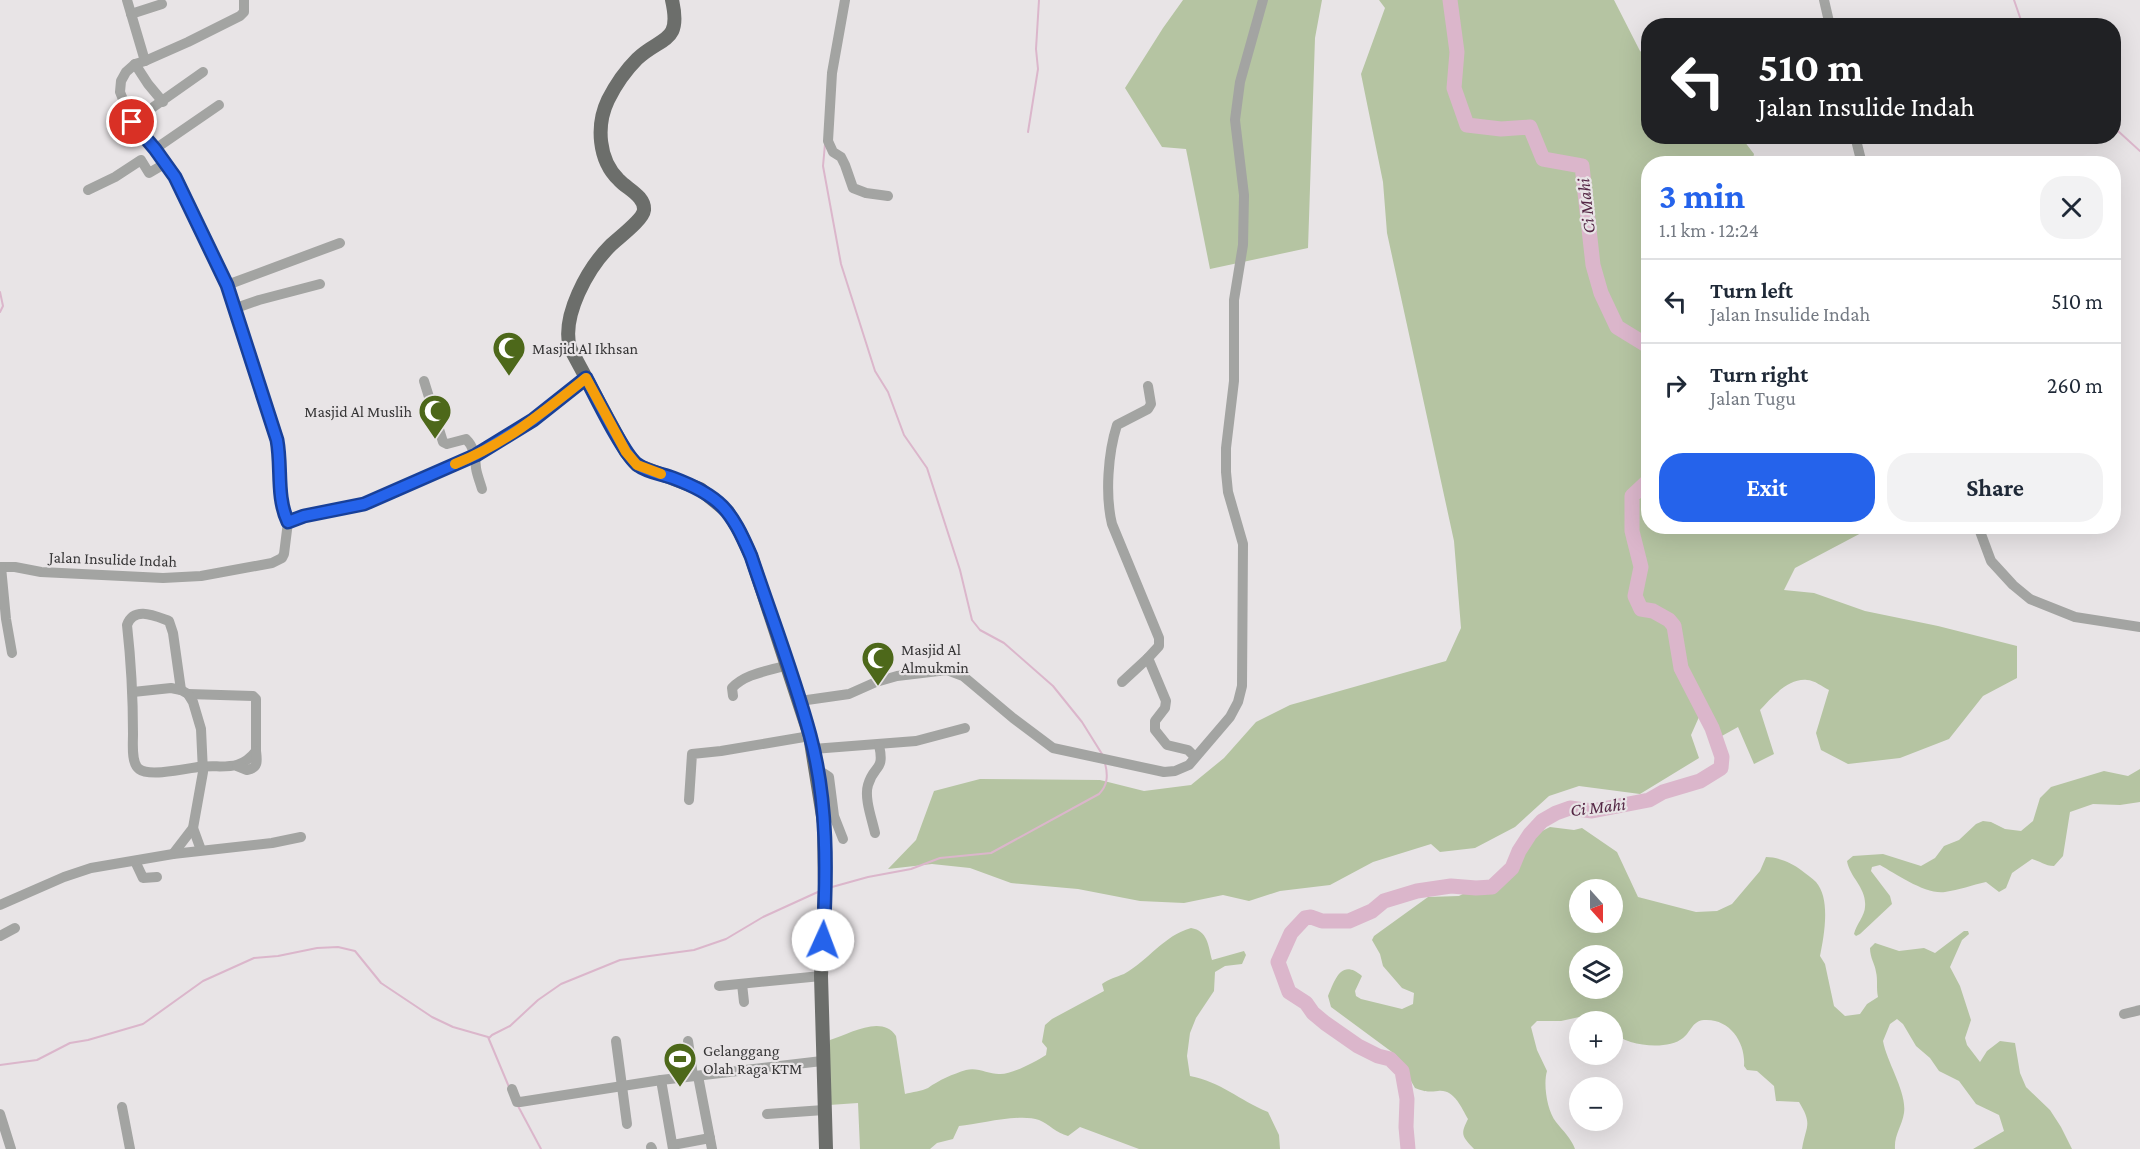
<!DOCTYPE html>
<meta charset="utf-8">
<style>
body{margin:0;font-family:"Crimson Pro",serif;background:#f2f2f3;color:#1f2937;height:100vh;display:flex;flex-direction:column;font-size:22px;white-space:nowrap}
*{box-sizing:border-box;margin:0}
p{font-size:20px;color:#747a83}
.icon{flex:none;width:33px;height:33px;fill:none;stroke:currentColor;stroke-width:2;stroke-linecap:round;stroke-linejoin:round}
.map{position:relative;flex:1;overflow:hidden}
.panel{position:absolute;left:1641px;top:156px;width:480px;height:378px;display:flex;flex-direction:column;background:#fff;border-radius:24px;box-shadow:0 6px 24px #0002}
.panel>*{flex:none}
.banner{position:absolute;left:1641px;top:18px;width:480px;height:126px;border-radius:24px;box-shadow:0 6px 24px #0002;background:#202124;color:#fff;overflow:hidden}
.needle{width:39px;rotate:159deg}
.buttons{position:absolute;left:1569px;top:879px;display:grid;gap:12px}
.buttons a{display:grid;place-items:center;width:54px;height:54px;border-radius:50%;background:#fff;box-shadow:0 6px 24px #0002;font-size:30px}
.pin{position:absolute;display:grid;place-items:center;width:51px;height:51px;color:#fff;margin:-26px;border:3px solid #fff;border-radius:50%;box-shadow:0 2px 6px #0007}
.me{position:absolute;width:66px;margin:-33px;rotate:2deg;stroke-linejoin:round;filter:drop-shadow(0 0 4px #0008)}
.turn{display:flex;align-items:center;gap:21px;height:126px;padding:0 18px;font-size:27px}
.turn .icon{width:78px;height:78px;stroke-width:2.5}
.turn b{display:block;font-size:42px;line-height:51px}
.round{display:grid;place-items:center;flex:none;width:63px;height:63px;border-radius:24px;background:#f2f2f3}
.head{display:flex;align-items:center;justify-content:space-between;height:102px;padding:0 18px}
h1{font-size:36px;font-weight:700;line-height:45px;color:#2563eb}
.action{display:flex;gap:12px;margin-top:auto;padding:12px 18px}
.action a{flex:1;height:69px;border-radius:24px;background:#2563eb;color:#fff;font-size:24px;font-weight:700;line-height:69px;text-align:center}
.action a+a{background:#f2f2f3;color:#1f2937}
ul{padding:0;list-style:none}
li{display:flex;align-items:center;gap:18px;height:84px;padding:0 18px;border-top:2px solid #e0e1e3}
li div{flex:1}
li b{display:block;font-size:22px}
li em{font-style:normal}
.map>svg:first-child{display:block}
.green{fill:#b5c4a2;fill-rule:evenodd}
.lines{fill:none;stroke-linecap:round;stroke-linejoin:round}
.stream{stroke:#dbb6cb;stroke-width:2}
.river{stroke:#dbb6cb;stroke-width:15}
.minor{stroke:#a3a4a2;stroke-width:10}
.major{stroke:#6c6e6b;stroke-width:14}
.route-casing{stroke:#184099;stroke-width:15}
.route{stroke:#2563eb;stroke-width:10}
.slow{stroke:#f59e0b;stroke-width:10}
.labels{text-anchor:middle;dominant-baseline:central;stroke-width:4.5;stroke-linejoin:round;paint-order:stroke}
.poi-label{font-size:16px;fill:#363536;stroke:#e8e4e6;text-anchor:start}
.street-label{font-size:16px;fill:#363536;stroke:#e8e4e6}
.water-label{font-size:18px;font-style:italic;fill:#542644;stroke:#e8e4e6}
</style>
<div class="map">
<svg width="2140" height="1149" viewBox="0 0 2140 1149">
<rect width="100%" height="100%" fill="#e8e4e6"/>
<g class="green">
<path d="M1183 0H1322L1315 38 1308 248 1210 269 1186 149 1162 147 1125 88 1163 28Z"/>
<path d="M1379 0H1614L1640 51 1648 56V136L1741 137 1754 154 1752 163 1648 164V526L1867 527 1865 531 1795 568 1784 590 1814 593 1865 611 1938 626 2017 646V678L1983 696 1949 739 1900 758 1848 764 1821 750 1816 733 1829 690C1823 687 1814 680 1807 680 1788 678 1771 698 1760 710L1774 754 1754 764 1738 727 1720 737 1699 717 1691 735 1699 758 1640 794 1579 786 1549 796 1515 827 1475 848 1440 852 1431 844 1373 862 1330 885 1280 891 1249 901 1223 895 1184 903 1140 901 1078 889 1011 883 970 868 932 864 888 869 916 840 934 791 980 779 1100 780 1144 791 1191 785 1224 758 1256 722 1290 705 1446 661 1461 628 1454 541 1387 233 1383 182 1361 74 1385 8Z"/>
<path d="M2140 769V802L2120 805 2093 804 2070 812 2063 856 2054 866C2045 866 2040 861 2032 859L2012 873 2006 888 1999 892 1986 882C1972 885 1959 890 1945 892 1926 895 1896 874 1880 865L1872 867 1871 871 1890 896 1892 904 1860 934 1856 936 1854 934C1856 925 1865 915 1865 907 1867 888 1850 878 1847 861L1853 856 1883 854 1921 866 1935 858 1944 846 1959 840 1976 824 1983 821 1991 822 2005 829 2021 831 2033 821 2040 798 2051 787 2104 771 2128 776Z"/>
<path d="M1550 827 1574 830 1582 828 1617 852 1638 897 1696 912 1717 911 1732 904 1760 871 1766 857C1778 857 1792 863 1801 870 1806 874 1812 878 1816 882 1831 899 1824 936 1820 956L1825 964 1834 1006 1845 1016 1860 1014 1867 1004 1878 997C1876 988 1878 980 1876 972 1875 964 1870 958 1870 948L1875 943 1899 951 1924 948 1935 953 1964 931H1968L1969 934 1962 940 1950 967 1960 986 1971 1020 1965 1038 1967 1045 1980 1062 1987 1051 2000 1041 2015 1043 2020 1073 2026 1087 2050 1110 2061 1127 2072 1149H1973L2004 1131 1999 1115 1976 1104 1959 1081 1939 1071 1930 1058 1916 1046 1903 1024 1897 1019 1890 1024 1883 1041C1887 1063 1907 1092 1904 1113 1902 1126 1894 1135 1895 1149H1802C1806 1125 1813 1125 1799 1102L1776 1101 1774 1086 1757 1071 1747 1070 1744 1066C1746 1043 1730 1018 1704 1020 1692 1021 1691 1032 1683 1038 1667 1051 1626 1046 1613 1032L1612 1022 1599 1021 1584 1016 1561 1021H1537L1531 1027 1537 1050 1547 1071C1543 1084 1547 1111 1556 1122 1563 1131 1571 1138 1575 1149H1474C1462 1136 1460 1135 1468 1119 1461 1107 1454 1089 1438 1091 1427 1092 1426 1092 1415 1088L1396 1055 1331 1007 1328 996C1335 980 1341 958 1362 976L1355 991 1356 996 1361 999 1402 1009 1413 1004 1414 993 1402 988 1383 966 1380 954 1372 940 1374 936 1428 897 1459 896 1489 880 1514 871 1534 835ZM1580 890H1612V922H1580ZM1580 956H1612V988H1580Z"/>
<path d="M1191 928C1208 931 1208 945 1212 960L1244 951 1246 955 1242 964 1225 966 1215 972 1214 991 1196 1018 1190 1033 1187 1056 1190 1076C1221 1082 1239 1100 1268 1112L1279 1135 1280 1149H1139L1080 1127 1068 1136C1056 1133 1049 1124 1039 1120 1020 1113 980 1124 959 1126L953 1139 937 1143 930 1149H860L858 1103 829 1105 830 1040C849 1034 882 1014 896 1036L905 1094C912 1092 922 1091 928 1088 939 1080 953 1074 966 1070 978 1067 988 1074 999 1074 1011 1075 1035 1062 1046 1055L1047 1048 1042 1042 1045 1025 1052 1019 1104 991 1102 984C1109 979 1116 977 1124 974 1149 960 1163 936 1191 928Z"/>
</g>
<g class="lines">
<g class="stream">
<path d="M2014 0 2023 26"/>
<path d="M2114 122 2118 131 2140 151"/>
<path d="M1028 132 1038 69 1036 49 1039 0"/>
<path d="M825 144 823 166 841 264 875 371 888 392 904 435 927 468 960 570 972 620 980 630 1004 643 1053 686 1082 722 1102 754"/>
<path d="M0 292 3 306 0 312"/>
<path d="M832 887 868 877 911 869 940 858 991 853 1099 794C1108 785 1108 775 1105 763"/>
<path d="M489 1038 492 1035 510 1026 538 1000 561 984 620 960 694 950 726 939 763 917 820 891"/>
<path d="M0 1065 37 1060 70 1043 88 1040 143 1024 203 981 254 958 278 956 317 948 338 947 355 951 381 983 432 1017 453 1027 488 1037 509 1087"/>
<path d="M518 1106 541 1149"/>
</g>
<g class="river">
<path d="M1450 0 1457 52 1454 88 1467 125 1501 129 1530 127 1543 159 1582 166 1593 265 1601 293 1617 327 1648 346"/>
<path d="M1408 1149 1406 1127 1407 1099 1402 1071 1390 1059 1378 1056 1358 1046 1325 1023 1313 1013 1306 1003 1289 992 1278 962 1291 933 1305 918 1311 917 1322 921H1349L1372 911 1384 901 1417 891 1451 886 1476 888 1492 887 1512 868 1519 851 1530 834 1542 821 1556 813 1570 808 1592 811 1649 800 1663 792 1700 781 1721 768 1722 757 1712 728 1681 668 1674 626 1669 620 1653 611 1641 609 1635 596 1641 567 1632 531V496L1648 481"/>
</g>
<g class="minor">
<path d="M127 0 145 61 135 64 126 72 121 81 120 92 132 122 166 163 184 193 227 285 277 440C282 467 276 497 288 522"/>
<path d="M845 0 832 73 828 141 833 152 841 157 845 165 853 188 866 193 888 196"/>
<path d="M1824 0 1830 26"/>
<path d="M131 14 162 4"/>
<path d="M145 61 188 42 240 16 244 12V0"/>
<path d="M135 64 148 84 163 102"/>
<path d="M132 122 203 72"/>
<path d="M1855 136 1862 164"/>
<path d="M155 149 219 105"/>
<path d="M88 190 115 177 141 160 149 173 166 163"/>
<path d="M227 285 340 243"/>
<path d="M236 308 259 300 320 284"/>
<path d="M424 381 443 442 447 444 466 439C475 448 475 457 476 468 477 475 480 482 482 489"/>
<path d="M1148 386 1151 404 1148 409 1117 425C1108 453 1105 495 1112 524L1159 638V646L1148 658 1166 701 1165 708 1155 721V730L1167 745 1188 750 1195 757"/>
<path d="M1978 526 1991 561 2013 585 2030 599 2075 617 2140 627"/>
<path d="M0 567H15L41 572 163 578 201 576 272 563 282 558 284 554 288 522 304 516 364 504 476 455 533 420 586 378"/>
<path d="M1 567 6 619 12 653"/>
<path d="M1122 682 1148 658"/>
<path d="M181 690 173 633 169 621C155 616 134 606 127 625 131 661 133 697 133 734 133 744 131 763 139 769 149 777 185 769 198 767 222 764 239 773 256 751V699L253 696 188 694"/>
<path d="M133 692 171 688 181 690 188 694 193 702 201 729 203 772 193 828 173 854"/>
<path d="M733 696 732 688C746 673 769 671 788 665"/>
<path d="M800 701 849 694 876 682 897 676 947 670 963 676 1013 718 1053 748 1164 772 1175 771 1189 765 1230 717 1238 702 1242 686 1243 544 1228 492 1226 472V448L1234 381V300L1243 245 1244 195 1235 120 1240 82 1263 0"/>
<path d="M813 749 916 741 965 728"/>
<path d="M237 766 247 770C259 768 257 760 256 751"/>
<path d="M817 774 823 773 829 777 834 816 843 839"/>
<path d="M689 800 692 754 721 751 810 736"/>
<path d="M193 828 201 850"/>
<path d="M875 833C872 819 864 798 868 785 874 764 885 772 879 745"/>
<path d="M135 861 143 878 157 877"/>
<path d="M0 905 64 877 91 868 173 854 272 843 301 837"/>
<path d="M0 936 15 928"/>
<path d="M742 984 744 1002"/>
<path d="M719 986 821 976"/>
<path d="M2124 1014 2140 1010"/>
<path d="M616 1041 627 1124"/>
<path d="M688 1041 693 1076"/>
<path d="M698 1076 712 1149"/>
<path d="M661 1080 673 1149"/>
<path d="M512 1089 517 1102H520L661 1080 822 1061"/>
<path d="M122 1107 130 1149"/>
<path d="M0 1114 11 1149"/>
<path d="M767 1114 824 1110"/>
<path d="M673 1145 710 1138"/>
<path d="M651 1147 652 1149"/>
</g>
<path class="major" d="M672 0C682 44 661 36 637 59 626 70 615 86 608 100 596 125 598 160 619 180 627 189 645 196 644 210 643 220 618 238 610 246 588 268 561 316 570 348L626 452 637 465 700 489 728 512 740 532 751 556 810 736 824 823 825 890 821 976 826 1149"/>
</g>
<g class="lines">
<g class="route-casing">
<path id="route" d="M132 122 155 149 175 177 227 285 277 440C282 467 276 497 288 522L304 516 364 504 476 455 533 420 586 378C595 395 625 457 638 465 647 472 662 474 673 478 721 496 731 510 751 556 771 616 794 675 810 735 828 801 827 872 823 940"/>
</g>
<use href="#route" class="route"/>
<path class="slow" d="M455 464C505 444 545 411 586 378L626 452 637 465 661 474"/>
</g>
<defs>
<g id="mosque-pin" transform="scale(1.725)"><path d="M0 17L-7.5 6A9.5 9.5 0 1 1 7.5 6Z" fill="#4d681a" stroke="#e8e4e6"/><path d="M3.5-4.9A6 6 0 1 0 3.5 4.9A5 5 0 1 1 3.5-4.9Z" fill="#fff"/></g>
<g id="stadium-pin" transform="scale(1.725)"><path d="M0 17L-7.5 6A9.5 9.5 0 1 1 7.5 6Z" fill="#4d681a" stroke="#e8e4e6"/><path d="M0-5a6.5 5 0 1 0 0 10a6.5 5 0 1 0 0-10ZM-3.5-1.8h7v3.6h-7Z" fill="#fff"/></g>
</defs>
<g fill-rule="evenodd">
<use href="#mosque-pin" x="509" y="348"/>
<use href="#mosque-pin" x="435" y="411"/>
<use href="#mosque-pin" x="878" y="658"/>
<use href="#stadium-pin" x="680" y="1059"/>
</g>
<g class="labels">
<g class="poi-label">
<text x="532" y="348">Masjid Al Ikhsan</text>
<text x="412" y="411" text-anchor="end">Masjid Al Muslih</text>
<text x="901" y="649">Masjid Al<tspan x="901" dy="18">Almukmin</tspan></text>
<text x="703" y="1050">Gelanggang<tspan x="703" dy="18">Olah Raga KTM</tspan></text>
</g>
<g class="street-label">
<text transform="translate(113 559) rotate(2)">Jalan Insulide Indah</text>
</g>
<g class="water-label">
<text transform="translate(1586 206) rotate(-96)">Ci Mahi</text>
<text transform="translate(1598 807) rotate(-7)">Ci Mahi</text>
</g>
</g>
</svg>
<div class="buttons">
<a><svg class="needle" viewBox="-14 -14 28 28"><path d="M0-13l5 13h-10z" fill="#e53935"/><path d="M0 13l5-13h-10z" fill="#747a83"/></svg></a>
<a><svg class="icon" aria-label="layers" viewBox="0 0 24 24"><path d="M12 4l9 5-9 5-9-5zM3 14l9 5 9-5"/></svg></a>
<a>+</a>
<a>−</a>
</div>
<div class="pin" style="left:132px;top:122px;background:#d93025"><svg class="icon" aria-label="arrive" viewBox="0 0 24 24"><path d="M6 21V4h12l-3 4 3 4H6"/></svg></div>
<svg class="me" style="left:823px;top:940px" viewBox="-20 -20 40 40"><circle r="19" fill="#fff"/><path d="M0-13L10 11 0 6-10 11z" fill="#2563eb"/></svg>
<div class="banner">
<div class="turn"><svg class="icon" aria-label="left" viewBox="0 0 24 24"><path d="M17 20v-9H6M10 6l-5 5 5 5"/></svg><div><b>510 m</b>Jalan Insulide Indah</div></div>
</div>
<section class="panel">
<div class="head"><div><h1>3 min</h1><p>1.1 km · 12:24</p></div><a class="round"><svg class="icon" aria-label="close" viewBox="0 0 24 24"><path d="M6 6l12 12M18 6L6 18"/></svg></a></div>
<ul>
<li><svg class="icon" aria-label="left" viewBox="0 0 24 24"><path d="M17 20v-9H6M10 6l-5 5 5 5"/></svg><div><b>Turn left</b><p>Jalan Insulide Indah</p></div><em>510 m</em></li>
<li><svg class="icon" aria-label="right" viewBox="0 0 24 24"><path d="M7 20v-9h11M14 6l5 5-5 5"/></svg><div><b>Turn right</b><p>Jalan Tugu</p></div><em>260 m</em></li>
</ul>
<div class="action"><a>Exit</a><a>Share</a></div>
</section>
</div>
